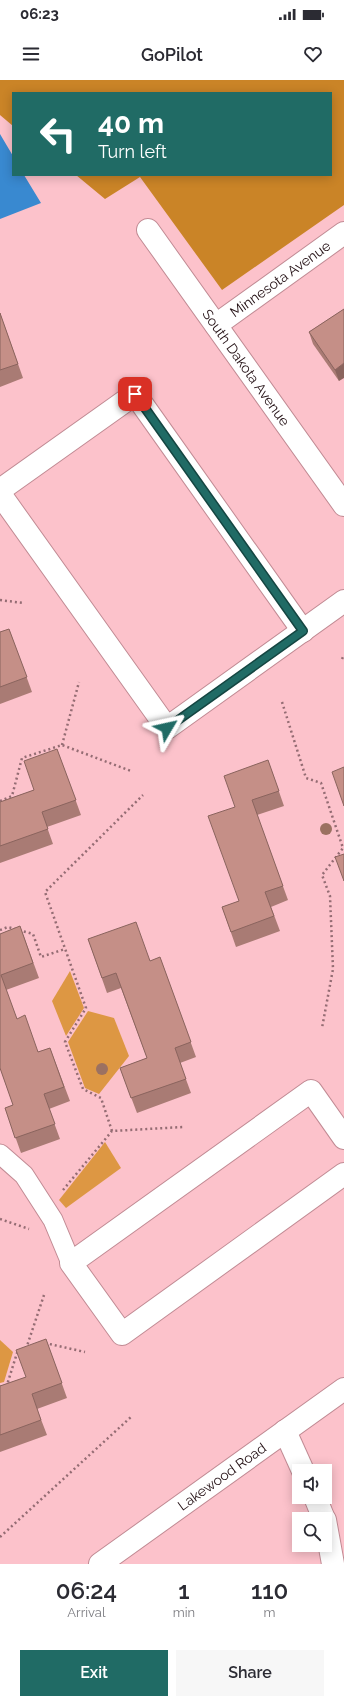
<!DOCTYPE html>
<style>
body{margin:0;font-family:Raleway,sans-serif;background:#f7f7f7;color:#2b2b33;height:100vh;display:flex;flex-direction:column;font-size:15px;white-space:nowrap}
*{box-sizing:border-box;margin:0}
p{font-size:13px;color:#7c7c81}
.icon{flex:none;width:22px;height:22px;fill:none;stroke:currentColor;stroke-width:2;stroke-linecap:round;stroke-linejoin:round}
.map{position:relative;height:1484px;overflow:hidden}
.drawer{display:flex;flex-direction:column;background:#fff;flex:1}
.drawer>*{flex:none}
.hud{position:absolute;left:12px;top:12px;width:320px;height:84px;border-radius:0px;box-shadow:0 2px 10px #0003;background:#206b65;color:#fff;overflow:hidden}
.buttons{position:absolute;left:292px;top:1384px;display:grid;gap:8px}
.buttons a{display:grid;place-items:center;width:40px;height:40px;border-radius:0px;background:#fff;box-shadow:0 2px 10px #0003;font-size:20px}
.pin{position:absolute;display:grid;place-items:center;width:34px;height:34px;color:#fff;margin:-17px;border-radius:8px;box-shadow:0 2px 6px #0006}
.me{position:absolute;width:44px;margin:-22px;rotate:54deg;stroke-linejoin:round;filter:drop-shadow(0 0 3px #0008)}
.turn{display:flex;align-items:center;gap:14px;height:84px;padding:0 20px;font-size:18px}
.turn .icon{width:52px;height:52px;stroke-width:2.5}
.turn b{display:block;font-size:28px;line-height:34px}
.eta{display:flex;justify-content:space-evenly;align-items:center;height:68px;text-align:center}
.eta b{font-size:24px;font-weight:600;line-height:28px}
.button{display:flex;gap:8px;margin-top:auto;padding:8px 20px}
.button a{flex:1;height:46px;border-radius:0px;background:#206b65;color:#fff;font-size:16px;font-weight:600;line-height:46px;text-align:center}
.button a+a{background:#f7f7f7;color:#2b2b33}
.status{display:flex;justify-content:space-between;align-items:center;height:28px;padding:0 20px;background:#fff;direction:ltr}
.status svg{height:11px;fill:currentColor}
header{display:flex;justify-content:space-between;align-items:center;height:52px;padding:0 20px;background:#fff;font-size:18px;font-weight:600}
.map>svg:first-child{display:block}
.green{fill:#dd9743}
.forest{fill:#ca8427}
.water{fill:#3989d0}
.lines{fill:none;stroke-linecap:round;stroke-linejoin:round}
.pedestrian-casing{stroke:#c18b94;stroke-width:21}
.minor-casing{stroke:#c18b94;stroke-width:24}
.primary-casing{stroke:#c18b94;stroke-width:24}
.path{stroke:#946c73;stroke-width:2.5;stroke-dasharray:2 3;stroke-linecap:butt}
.pedestrian{stroke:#fff;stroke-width:19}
.minor{stroke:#fff;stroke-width:22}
.primary{stroke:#fff;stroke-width:22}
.tree{fill:#9b7161}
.wall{fill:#a97b74}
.shaded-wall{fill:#8a645e}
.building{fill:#c58f87;stroke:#8a645e}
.route-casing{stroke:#154642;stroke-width:10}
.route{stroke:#206b65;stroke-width:7}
.labels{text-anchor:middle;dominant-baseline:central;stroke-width:3;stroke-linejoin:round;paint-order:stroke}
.street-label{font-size:14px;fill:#220f13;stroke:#fdf1f3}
</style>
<div class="status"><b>06:23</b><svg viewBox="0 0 49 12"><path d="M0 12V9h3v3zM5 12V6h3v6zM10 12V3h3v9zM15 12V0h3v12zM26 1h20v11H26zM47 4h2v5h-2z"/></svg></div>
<header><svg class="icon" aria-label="menu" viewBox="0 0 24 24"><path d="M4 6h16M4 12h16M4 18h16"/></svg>GoPilot<svg class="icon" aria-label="heart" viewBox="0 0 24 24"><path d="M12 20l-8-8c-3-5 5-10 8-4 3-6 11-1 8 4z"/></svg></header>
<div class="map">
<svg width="344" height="1484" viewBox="0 0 344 1484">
<rect width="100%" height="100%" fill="#fcc2cb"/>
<g class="green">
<path d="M70 891 84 928 66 956 52 921Z"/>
<path d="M88 931 114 938 129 976 99 1014 85 1008 68 962Z"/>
<path d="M105 1062 121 1088 66 1128 59 1120Z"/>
<path d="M0 1260 13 1272 4 1302 0 1303Z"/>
</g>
<path class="forest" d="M0 0H344V125L222 210 140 97 105 119 76 95H331V13H13V46L0 35Z"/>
<path class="water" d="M0 54 13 76V95H24L41 123 0 139Z"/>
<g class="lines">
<g class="pedestrian-casing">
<path id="pedestrian" d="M0 1074 24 1095 53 1140 71 1183"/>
</g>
<g class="minor-casing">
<g id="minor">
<path id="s1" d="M148 150 344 425"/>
<path id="s2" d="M216 245 344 153"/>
<path d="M0 410 135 314 303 551"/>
<path d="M0 414 167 648 344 521"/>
<path d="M344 1058 311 1011 71 1183 122 1254 344 1094"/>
<path d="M285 1351 303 1391"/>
<path d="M315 1417 324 1439"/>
<path d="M325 1440 333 1484"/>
</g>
</g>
<g class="primary-casing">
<g id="primary">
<path id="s3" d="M100 1484 344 1309"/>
</g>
</g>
<g class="path">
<path d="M0 520 23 523"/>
<path d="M342 579 344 575"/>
<path d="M282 622 306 698 321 703 343 768 322 795 330 816 333 889 322 948"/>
<path d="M62 665 79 602"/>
<path d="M0 721 12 716 22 678 62 665 131 691"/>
<path d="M0 850 8 847 33 854 41 877 65 869"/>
<path d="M112 1051 101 1018 83 1009 65 962 86 928 45 812 143 715"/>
<path d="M63 1110 112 1051 183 1047"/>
<path d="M0 1139 29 1149"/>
<path d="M45 1263 85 1272"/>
<path d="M26 1269 44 1215"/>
<path d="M0 1307 7 1305 17 1273 19 1272"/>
<path d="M0 1457 131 1337"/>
</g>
<use href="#pedestrian" class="pedestrian"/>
<use href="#minor" class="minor"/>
<use href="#primary" class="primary"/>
</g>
<g class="tree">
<circle cx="326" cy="749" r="6"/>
<circle cx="102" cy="989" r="6"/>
</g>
<g class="wall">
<path d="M344 229 339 301 313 264 309 252Z"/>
<path d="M0 233 23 298 0 307Z"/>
<path d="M9 549 32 612 0 624V552Z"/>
<path d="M57 669 81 735 47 747 53 764 0 783V722L34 710Z"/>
<path d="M268 680 284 726 257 735 288 820 271 827 280 851 236 867 222 827 239 821 235 727Z"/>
<path d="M20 846 39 898 6 910 17 939 38 972 50 968 70 1021 49 1029 60 1059 21 1073 5 1028 13 1025 0 988V854Z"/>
<path d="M88 859 150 881 160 877 196 977 180 983 191 1013 137 1033 120 988 147 978 121 908 107 913Z"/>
<path d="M46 1259 67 1318 37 1329 47 1355 0 1372V1306L26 1297Z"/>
</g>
<path class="shaded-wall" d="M344 283V298L339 301 335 290Z"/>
<g class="building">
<path d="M344 229V283L335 290 309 252Z"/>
<path d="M0 233 18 284 0 290Z"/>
<path d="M9 549 27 597 0 607V552Z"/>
<path d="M57 669 76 720 42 732 48 749 0 766V722L34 710 24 681Z"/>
<path d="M268 680 279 711 252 720 283 806 265 812 274 836 231 852 222 827 239 821 208 736 235 727 224 696Z"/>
<path d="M344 687V726L332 692Z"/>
<path d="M344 774V801L335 777Z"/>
<path d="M136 842 150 881 160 877 191 962 175 968 186 999 131 1018 120 988 147 978 116 893 102 898 88 859Z"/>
<path d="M20 846 33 883 1 895 17 939 25 935 38 972 50 968 64 1007 44 1014 55 1044 15 1058 5 1028 13 1025 0 988V854Z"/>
<path d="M46 1259 62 1303 32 1314 41 1340 0 1355V1306L26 1297 16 1270Z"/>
</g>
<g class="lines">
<g class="route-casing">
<path id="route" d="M135 314 303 551 167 648"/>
</g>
<use href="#route" class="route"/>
</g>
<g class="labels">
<g class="street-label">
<text stroke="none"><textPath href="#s2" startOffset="79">Minnesota Avenue</textPath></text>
<text stroke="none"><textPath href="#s1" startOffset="169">South Dakota Avenue</textPath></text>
<text stroke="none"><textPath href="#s3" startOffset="150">Lakewood Road</textPath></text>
</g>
</g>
</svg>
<div class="buttons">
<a><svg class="icon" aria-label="sound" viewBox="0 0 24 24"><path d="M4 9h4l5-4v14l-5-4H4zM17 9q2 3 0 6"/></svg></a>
<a><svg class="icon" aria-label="search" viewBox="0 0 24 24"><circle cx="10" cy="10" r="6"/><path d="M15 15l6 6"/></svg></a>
</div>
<div class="pin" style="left:135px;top:314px;background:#d93025"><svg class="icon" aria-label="arrive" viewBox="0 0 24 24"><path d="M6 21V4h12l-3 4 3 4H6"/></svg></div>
<svg class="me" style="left:167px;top:648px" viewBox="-20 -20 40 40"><path d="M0-17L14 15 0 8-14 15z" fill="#206b65" stroke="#fff" stroke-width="4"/></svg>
<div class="hud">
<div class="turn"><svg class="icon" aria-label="left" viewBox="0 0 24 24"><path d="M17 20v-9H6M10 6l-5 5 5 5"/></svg><div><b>40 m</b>Turn left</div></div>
</div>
</div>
<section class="drawer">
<div class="eta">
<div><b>06:24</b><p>Arrival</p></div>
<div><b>1</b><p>min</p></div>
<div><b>110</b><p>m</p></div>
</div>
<div class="button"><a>Exit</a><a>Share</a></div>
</section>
